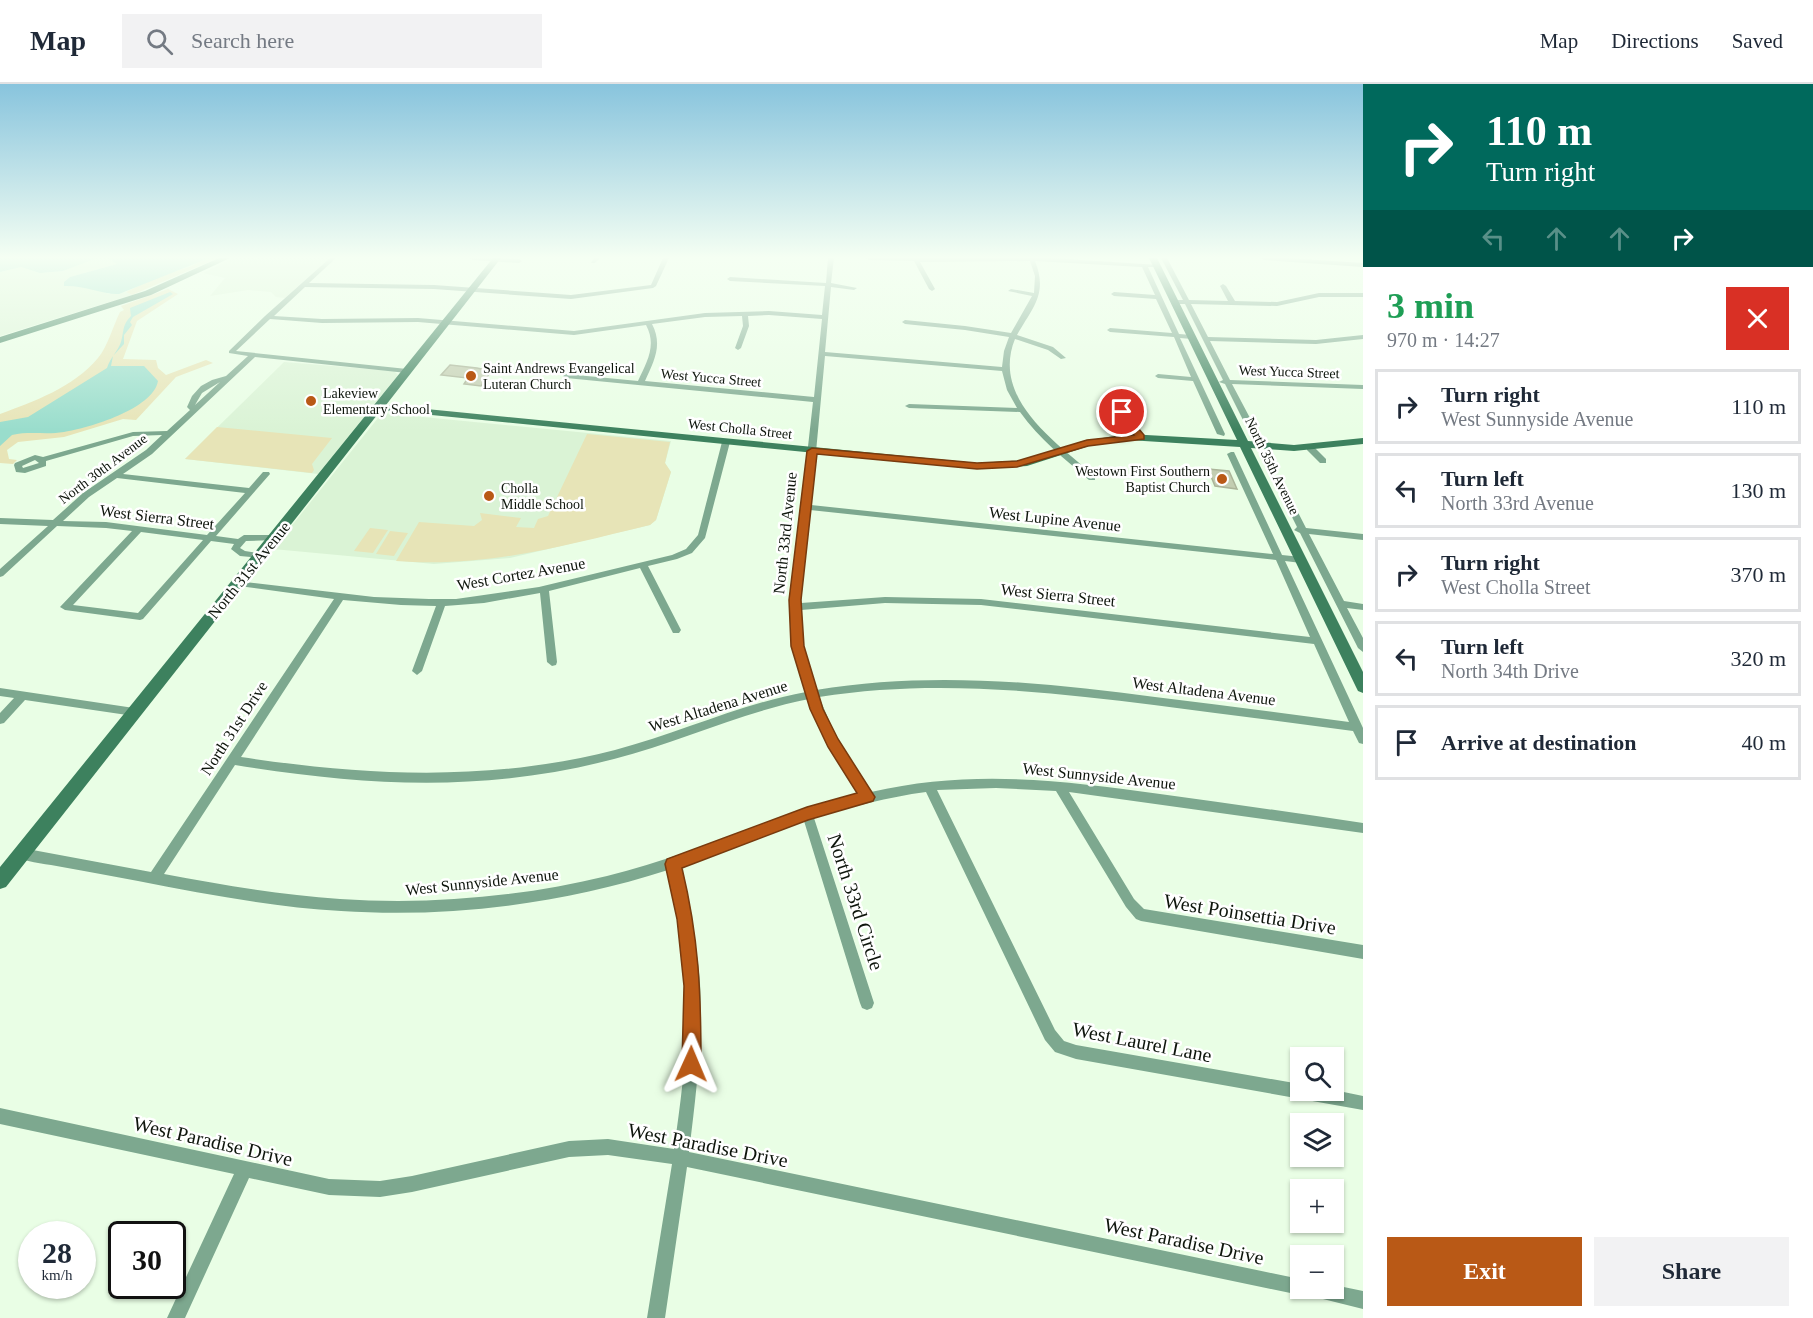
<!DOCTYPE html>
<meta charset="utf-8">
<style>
body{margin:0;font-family:"Times New Roman",serif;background:#f2f2f3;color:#1f2937;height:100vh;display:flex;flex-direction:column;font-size:22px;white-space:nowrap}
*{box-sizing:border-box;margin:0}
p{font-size:20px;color:#747a83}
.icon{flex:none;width:33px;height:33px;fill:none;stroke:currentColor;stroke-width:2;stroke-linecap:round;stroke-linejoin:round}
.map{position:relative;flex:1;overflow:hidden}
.sheet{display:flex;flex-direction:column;background:#fff;width:450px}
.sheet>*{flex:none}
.guide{background:#00695c;color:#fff;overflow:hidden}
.controls{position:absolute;left:1290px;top:963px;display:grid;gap:12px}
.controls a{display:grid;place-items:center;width:54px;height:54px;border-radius:0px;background:#fff;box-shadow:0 2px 4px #0004;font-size:30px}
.speed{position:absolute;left:18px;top:1137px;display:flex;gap:12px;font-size:30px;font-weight:700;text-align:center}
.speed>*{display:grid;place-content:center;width:78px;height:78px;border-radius:50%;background:#fff;box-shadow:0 2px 4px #0004;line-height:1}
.speed small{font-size:15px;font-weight:400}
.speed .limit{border:3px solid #111;border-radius:9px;background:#fff;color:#111}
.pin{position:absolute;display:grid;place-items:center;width:51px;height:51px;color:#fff;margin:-26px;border:3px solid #fff;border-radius:50%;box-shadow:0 2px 6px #0007}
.me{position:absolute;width:66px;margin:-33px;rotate:1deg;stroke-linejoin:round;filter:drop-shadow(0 0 4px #0008)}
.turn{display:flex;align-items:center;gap:21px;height:126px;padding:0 24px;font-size:27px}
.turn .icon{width:78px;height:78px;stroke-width:2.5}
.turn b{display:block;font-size:42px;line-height:51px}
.lanes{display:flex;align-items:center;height:57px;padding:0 24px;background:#0003;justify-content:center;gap:30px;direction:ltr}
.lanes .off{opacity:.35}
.round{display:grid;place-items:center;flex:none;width:63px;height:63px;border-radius:0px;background:#f2f2f3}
.summary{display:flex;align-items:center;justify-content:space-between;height:102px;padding:0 24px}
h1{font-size:36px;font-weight:600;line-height:45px;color:#1e9e55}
.button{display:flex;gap:12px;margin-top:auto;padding:12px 24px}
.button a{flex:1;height:69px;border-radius:0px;background:#b95916;color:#fff;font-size:24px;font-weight:600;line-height:69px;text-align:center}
.button a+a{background:#f2f2f3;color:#1f2937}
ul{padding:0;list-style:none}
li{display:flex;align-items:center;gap:18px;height:75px;margin:0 12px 9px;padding:0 12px;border:3px solid #e0e1e3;border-radius:0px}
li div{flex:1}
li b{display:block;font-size:22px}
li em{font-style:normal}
header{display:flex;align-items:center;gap:36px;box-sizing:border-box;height:84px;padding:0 30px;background:#fff;border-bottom:2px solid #e0e1e3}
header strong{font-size:28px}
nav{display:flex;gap:33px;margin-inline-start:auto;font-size:21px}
.search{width:420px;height:54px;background:#f2f2f3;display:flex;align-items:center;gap:15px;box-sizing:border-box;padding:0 21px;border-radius:0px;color:#747a83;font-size:22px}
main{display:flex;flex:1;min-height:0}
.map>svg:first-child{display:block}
.built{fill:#daf3d5}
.green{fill:#e7e4b7}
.water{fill:#9dc}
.building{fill:#c3cdb1;stroke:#abb499;stroke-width:1.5}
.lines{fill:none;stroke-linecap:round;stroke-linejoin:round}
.street{fill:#7da88f;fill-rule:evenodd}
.secondary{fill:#3d815e;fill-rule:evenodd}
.route{fill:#b95916;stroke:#783a0e;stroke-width:1.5}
.poi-dot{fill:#b95916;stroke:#fff;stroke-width:2}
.labels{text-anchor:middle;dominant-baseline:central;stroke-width:5;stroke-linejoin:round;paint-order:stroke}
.far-poi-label{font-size:14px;fill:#0e150c;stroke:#fff;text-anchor:start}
.far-street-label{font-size:14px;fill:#0e150c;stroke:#fff}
.street-label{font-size:16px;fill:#0e150c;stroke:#fff}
.near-street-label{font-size:20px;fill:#0e150c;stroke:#fff}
</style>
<header>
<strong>Map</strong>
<div class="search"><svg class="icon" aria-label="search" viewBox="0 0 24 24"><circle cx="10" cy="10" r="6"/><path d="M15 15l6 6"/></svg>Search here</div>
<nav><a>Map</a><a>Directions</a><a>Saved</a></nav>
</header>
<main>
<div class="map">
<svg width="1363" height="1234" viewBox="0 0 1363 1234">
<rect width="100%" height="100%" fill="#e9fee5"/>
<g class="built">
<path d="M97 174H108L117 180 70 193 66 196 67 201 95 204 109 210 126 208 132 211 0 252V188L21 183 45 189 63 187Z"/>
<path d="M234 174H330L285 214 276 213 271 208 248 206 210 212 225 194 203 189Z"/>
<path d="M284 278 394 287 398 291 318 390 185 375Z"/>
<path d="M382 329 671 357 665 379 671 388 656 436 650 441 510 474 434 480 273 465Z"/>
</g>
<g class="green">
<path d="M209 174H218L132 211 126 208 159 192 189 183Z"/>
<path d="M168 205 178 210 137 237 123 275 156 276 158 284 166 291 206 276 213 279 176 293 136 336 123 335 64 353 18 358 7 366 9 375 17 376 13 380 0 379V330C33 318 74 303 98 274 108 262 113 242 120 228L124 226 121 222Z"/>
<path d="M217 343 332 354 312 380 314 386 312 389 185 375Z"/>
<path d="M587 350 670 358 665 379 671 388 656 436 650 441C563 462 486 484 396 477L419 438 474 442 482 436 480 429 521 434 516 443 534 444 538 435 548 432Z"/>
<path d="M370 444 388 446 373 469 354 467Z"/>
<path d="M390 447 408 449 394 472 376 470Z"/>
</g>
<g class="water">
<path d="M0 174H97L63 187 40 189 21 183 0 188Z"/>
<path d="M108 174H209L119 210C104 211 84 201 64 202V198L70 193 117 180Z"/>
<path d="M170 208 173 210 133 233 130 238 132 241 124 251V260L113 272 111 282H144L158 297C153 325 89 344 64 348 47 351 29 347 12 351L0 362V338L28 333 107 284C110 274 118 267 121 258 124 247 122 241 131 232L130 224Z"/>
</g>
<g class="building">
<path d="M450 281 477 284 491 287 481 302 464 300 468 294 441 291Z"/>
<path d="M1208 385 1229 387 1237 405 1215 402Z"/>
</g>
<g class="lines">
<g class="street">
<path d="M330 174H336L309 199 434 201 571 211 651 201 663 174H669L656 202 653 204 571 215 434 205 305 203 274 232 322 235 418 234 574 247 705 229 769 227 822 231 825 202 730 197 727 195 730 193 826 199 828 174H834L831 199 857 204 854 206 831 203 825 268 1002 283 1004 267 1009 253 965 246 905 240 902 238 905 236 965 242 1011 249 1032 212 1008 207 1011 205 1034 209 1035 192 1030 177 920 178 935 205 932 207 929 205 914 177 869 176 866 174H1051L1159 181V183H1148L1179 250 1192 251 1195 253 1192 255 1180 254 1225 350 1224 352 1217 350 1193 297 1158 294 1155 292 1158 290 1191 293 1174 253 1110 248 1107 246 1110 244 1172 249 1156 215 1114 212 1111 210 1114 208 1155 211 1142 183 1035 177C1048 210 1033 223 1017 251L1053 263 1066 274 1061 275 1048 266 1015 255C991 314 1055 358 1095 392V396H1089C1065 375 1039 355 1020 328L909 324 905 322 909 320 1017 324 1007 306 1002 287 825 272 811 421 1273 470 1227 370 1231 368H1234L1282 471 1301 473 1305 476 1301 479 1285 477 1363 644V660L1359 659 1353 647C1287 638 1221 630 1154 621 1043 607 931 595 819 613L834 648 871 708C971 685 1060 696 1160 710 1228 719 1295 729 1363 739V749L1069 708 1134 815 1144 825 1363 861V875L1141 837 1136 835 1126 823 1056 707 996 704 937 706 1055 946 1064 957 1076 961 1300 1000V1006H1334L1363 1012V1026L1076 975 1055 968 1045 956 926 708C888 713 851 723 814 734L874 919 872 924 867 926 862 924 860 919 804 737 680 782C688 821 697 859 700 899 703 955 696 1012 689 1068L1300 1195V1204H1334V1201L1363 1207V1225L1303 1210 1300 1211 687 1083 665 1234H647L672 1080 608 1071 569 1073 412 1108 380 1113 329 1111 249 1094 185 1234H167L234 1090 0 1040V1024L329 1095 380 1097 412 1092 569 1057 608 1055 674 1065C682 1010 689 955 686 899 684 861 676 823 668 786 563 820 451 834 341 827 273 823 205 810 138 797 113 792 88 788 62 783 48 780 31 779 18 774L16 770 18 766 22 764 151 788 334 515 239 502 236 501 234 499 236 497 374 513 429 515H456L539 503 672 471 686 465 698 451 722 358 726 356 730 358 705 454 692 469 677 475 648 482 681 546 679 549H673L640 484 549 507 557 578 556 581 552 582 547 578 540 509 484 519 445 522 422 587 417 591 412 587 436 522 401 521 343 516 241 673C367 692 490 698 615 666 680 649 740 620 806 608L793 560 790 523 813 318 566 294 563 292 566 290 638 297C647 278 657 261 646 241L574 251 418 238 322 239 270 235 236 267 407 285 410 287 407 289 255 273 152 370 123 390 249 404 263 388H269L270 390 216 452 238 455 244 451H277L278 453 274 456 246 457 240 464 245 467 263 470V474L240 472 231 465 234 460 211 457 143 535 140 536 65 526 60 523 132 447 106 444 57 442 3 492 0 493V485L48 442 0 440V434L53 436 83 409 146 366 162 351 133 352 46 377V382L25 389 16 388 14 381 15 379 35 371 43 373 133 348 167 347 190 326 187 323 192 312 201 302 212 296 226 292 248 272 229 269V267L265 232ZM769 231 822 235 814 313 645 297C654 277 663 261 652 240L705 233 742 232 743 242 735 264 738 266 741 264 749 242 748 232ZM220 298 195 321 202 309ZM35 376 39 379 23 384 22 382ZM117 394 245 409 207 451 106 438 63 437 89 413ZM810 426 1276 476 1310 553 981 515 885 513 801 519ZM141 448 203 456 138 529 73 521ZM885 519 981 521 1314 560 1349 638C1285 629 1220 621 1155 613 1042 598 929 587 816 606 808 581 798 553 801 526ZM809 615 826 653 860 710 810 725 807 724 802 728C737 750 673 775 607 792 521 813 429 821 340 815 281 811 222 801 164 790L235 681C366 702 484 709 614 675 680 658 742 628 809 615Z"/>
<path d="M470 174 519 175 522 177 519 179 473 176Z"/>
<path d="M594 174H600L595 179H591Z"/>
<path d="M1161 174H1167L1189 216 1228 217 1220 202 1223 200 1226 202 1235 217 1277 218 1319 209H1363V213H1319L1277 222 1191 220 1208 253 1316 256 1363 251V255L1316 260 1210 257 1230 296 1363 301V305L1232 300 1250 334 1243 336 1225 300 1219 298 1223 296 1185 220H1175L1172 218 1175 216H1183Z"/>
<path d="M1261 174H1288L1363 179V183L1264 176Z"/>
<path d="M1112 321H1118L1143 351V355H1137L1112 325Z"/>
<path d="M1307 362H1313L1326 375V379H1320L1307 366Z"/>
<path d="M1276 397H1279L1283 399 1306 444 1363 450V456L1309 450 1344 517 1363 520V526L1347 524 1363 554V568L1358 564 1300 449 1294 446 1297 443 1275 399Z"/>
<path d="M0 604 134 624 138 625 139 628 138 631 134 632 25 616 4 639 0 640V629L14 614 0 612Z"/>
</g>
<g class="secondary">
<path d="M219 174H230L151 211 0 259V253L145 207Z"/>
<path d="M493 174H501L386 321 977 379 1026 376 1083 357 1128 350 1237 356 1149 174H1157L1248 357 1294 361 1363 354V360L1294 367 1251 364 1363 588V609L1358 607 1356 603 1240 363 1128 356 1089 362 1027 382 977 385 381 326 6 803 0 805V783Z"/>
</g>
</g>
<linearGradient id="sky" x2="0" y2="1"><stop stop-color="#88c4dd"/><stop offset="0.5" stop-color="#f5fff3"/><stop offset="1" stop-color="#f5fff3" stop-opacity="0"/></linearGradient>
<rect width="1363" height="347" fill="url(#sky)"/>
<path class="route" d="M1122 325 1144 351V355L1088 362 1017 383 977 385 817 370 801 516 804 562 823 625 838 655 875 713 873 717 808 736 682 784C699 855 701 908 701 980L698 986 691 989 685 986 682 980 684 902 677 835 665 780 667 775 807 723 857 709 828 663 810 625 791 562 789 516 807 367 812 364 977 379 1017 377 1087 356 1134 351 1117 328Z"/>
<g class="poi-dot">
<circle cx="471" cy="292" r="6"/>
<circle cx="311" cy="317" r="6"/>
<circle cx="1222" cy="395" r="6"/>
<circle cx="489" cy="412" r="6"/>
</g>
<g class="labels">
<g class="far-poi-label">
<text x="483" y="284">Saint Andrews Evangelical<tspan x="483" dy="16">Luteran Church</tspan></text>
<text x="323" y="309">Lakeview<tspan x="323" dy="16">Elementary School</tspan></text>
<text x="1210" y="387" text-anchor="end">Westown First Southern<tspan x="1210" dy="16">Baptist Church</tspan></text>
<text x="501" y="404">Cholla<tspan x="501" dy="16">Middle School</tspan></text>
</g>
<g class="far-street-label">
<text transform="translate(1289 288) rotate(2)">West Yucca Street</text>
<text transform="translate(711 294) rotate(5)">West Yucca Street</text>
<text transform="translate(740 345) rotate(6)">West Cholla Street</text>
<text transform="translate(1272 382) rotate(64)">North 35th Avenue</text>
<text transform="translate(103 385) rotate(-37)">North 30th Avenue</text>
</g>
<g class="street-label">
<text transform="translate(157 433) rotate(7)">West Sierra Street</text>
<text transform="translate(1055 435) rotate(6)">West Lupine Avenue</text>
<text transform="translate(785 449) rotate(-84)">North 33rd Avenue</text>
<text transform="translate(249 486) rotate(-51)">North 31st Avenue</text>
<text transform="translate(521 490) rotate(-10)">West Cortez Avenue</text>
<text transform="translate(1058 511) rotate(6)">West Sierra Street</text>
<text transform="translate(1204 607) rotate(7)">West Altadena Avenue</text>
<text transform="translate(718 622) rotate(-17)">West Altadena Avenue</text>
<text transform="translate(234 644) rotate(-57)">North 31st Drive</text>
<text transform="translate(1099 692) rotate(6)">West Sunnyside Avenue</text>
<text transform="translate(482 798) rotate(-6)">West Sunnyside Avenue</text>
</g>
<g class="near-street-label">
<text transform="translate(856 818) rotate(72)">North 33rd Circle</text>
<text transform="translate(1250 830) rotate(9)">West Poinsettia Drive</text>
<text transform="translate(1142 958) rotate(11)">West Laurel Lane</text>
<text transform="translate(213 1057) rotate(13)">West Paradise Drive</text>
<text transform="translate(708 1061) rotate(11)">West Paradise Drive</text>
<text transform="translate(1184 1157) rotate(12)">West Paradise Drive</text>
</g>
</g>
</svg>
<div class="controls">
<a><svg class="icon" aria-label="search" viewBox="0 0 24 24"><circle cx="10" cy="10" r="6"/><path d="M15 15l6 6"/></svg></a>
<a><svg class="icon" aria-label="layers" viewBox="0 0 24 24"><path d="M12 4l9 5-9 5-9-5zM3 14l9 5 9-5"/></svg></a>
<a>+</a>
<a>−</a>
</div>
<div class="speed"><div>28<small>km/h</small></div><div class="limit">30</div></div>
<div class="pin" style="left:1122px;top:328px;background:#d93025"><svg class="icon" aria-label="arrive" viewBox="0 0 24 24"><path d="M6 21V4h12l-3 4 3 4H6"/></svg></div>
<svg class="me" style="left:691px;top:980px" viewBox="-20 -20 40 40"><path d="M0-17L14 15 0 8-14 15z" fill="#b95916" stroke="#fff" stroke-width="4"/></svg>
</div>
<section class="sheet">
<div class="guide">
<div class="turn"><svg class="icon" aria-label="right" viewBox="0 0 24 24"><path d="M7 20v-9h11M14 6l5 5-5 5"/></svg><div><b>110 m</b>Turn right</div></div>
<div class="lanes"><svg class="icon off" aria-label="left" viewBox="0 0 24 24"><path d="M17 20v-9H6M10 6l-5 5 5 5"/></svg><svg class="icon off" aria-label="ahead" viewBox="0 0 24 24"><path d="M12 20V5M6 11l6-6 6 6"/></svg><svg class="icon off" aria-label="ahead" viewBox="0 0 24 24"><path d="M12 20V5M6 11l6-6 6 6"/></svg><svg class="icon" aria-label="right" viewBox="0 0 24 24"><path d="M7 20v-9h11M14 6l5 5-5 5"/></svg></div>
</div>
<div class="summary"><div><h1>3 min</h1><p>970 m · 14:27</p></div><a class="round" style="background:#d93025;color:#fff"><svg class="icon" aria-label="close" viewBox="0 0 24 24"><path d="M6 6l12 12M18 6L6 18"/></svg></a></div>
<ul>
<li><svg class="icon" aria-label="right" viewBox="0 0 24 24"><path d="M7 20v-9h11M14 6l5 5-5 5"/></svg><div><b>Turn right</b><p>West Sunnyside Avenue</p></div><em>110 m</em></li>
<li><svg class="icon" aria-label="left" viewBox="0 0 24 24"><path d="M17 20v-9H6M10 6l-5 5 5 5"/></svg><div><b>Turn left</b><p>North 33rd Avenue</p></div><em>130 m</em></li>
<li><svg class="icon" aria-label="right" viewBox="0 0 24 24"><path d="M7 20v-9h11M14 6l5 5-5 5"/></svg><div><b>Turn right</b><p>West Cholla Street</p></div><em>370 m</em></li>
<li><svg class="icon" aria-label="left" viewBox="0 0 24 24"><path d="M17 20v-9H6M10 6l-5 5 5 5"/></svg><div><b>Turn left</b><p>North 34th Drive</p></div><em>320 m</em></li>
<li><svg class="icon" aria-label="arrive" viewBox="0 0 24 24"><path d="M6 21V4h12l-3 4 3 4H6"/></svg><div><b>Arrive at destination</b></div><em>40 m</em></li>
</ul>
<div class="button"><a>Exit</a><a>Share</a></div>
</section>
</main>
